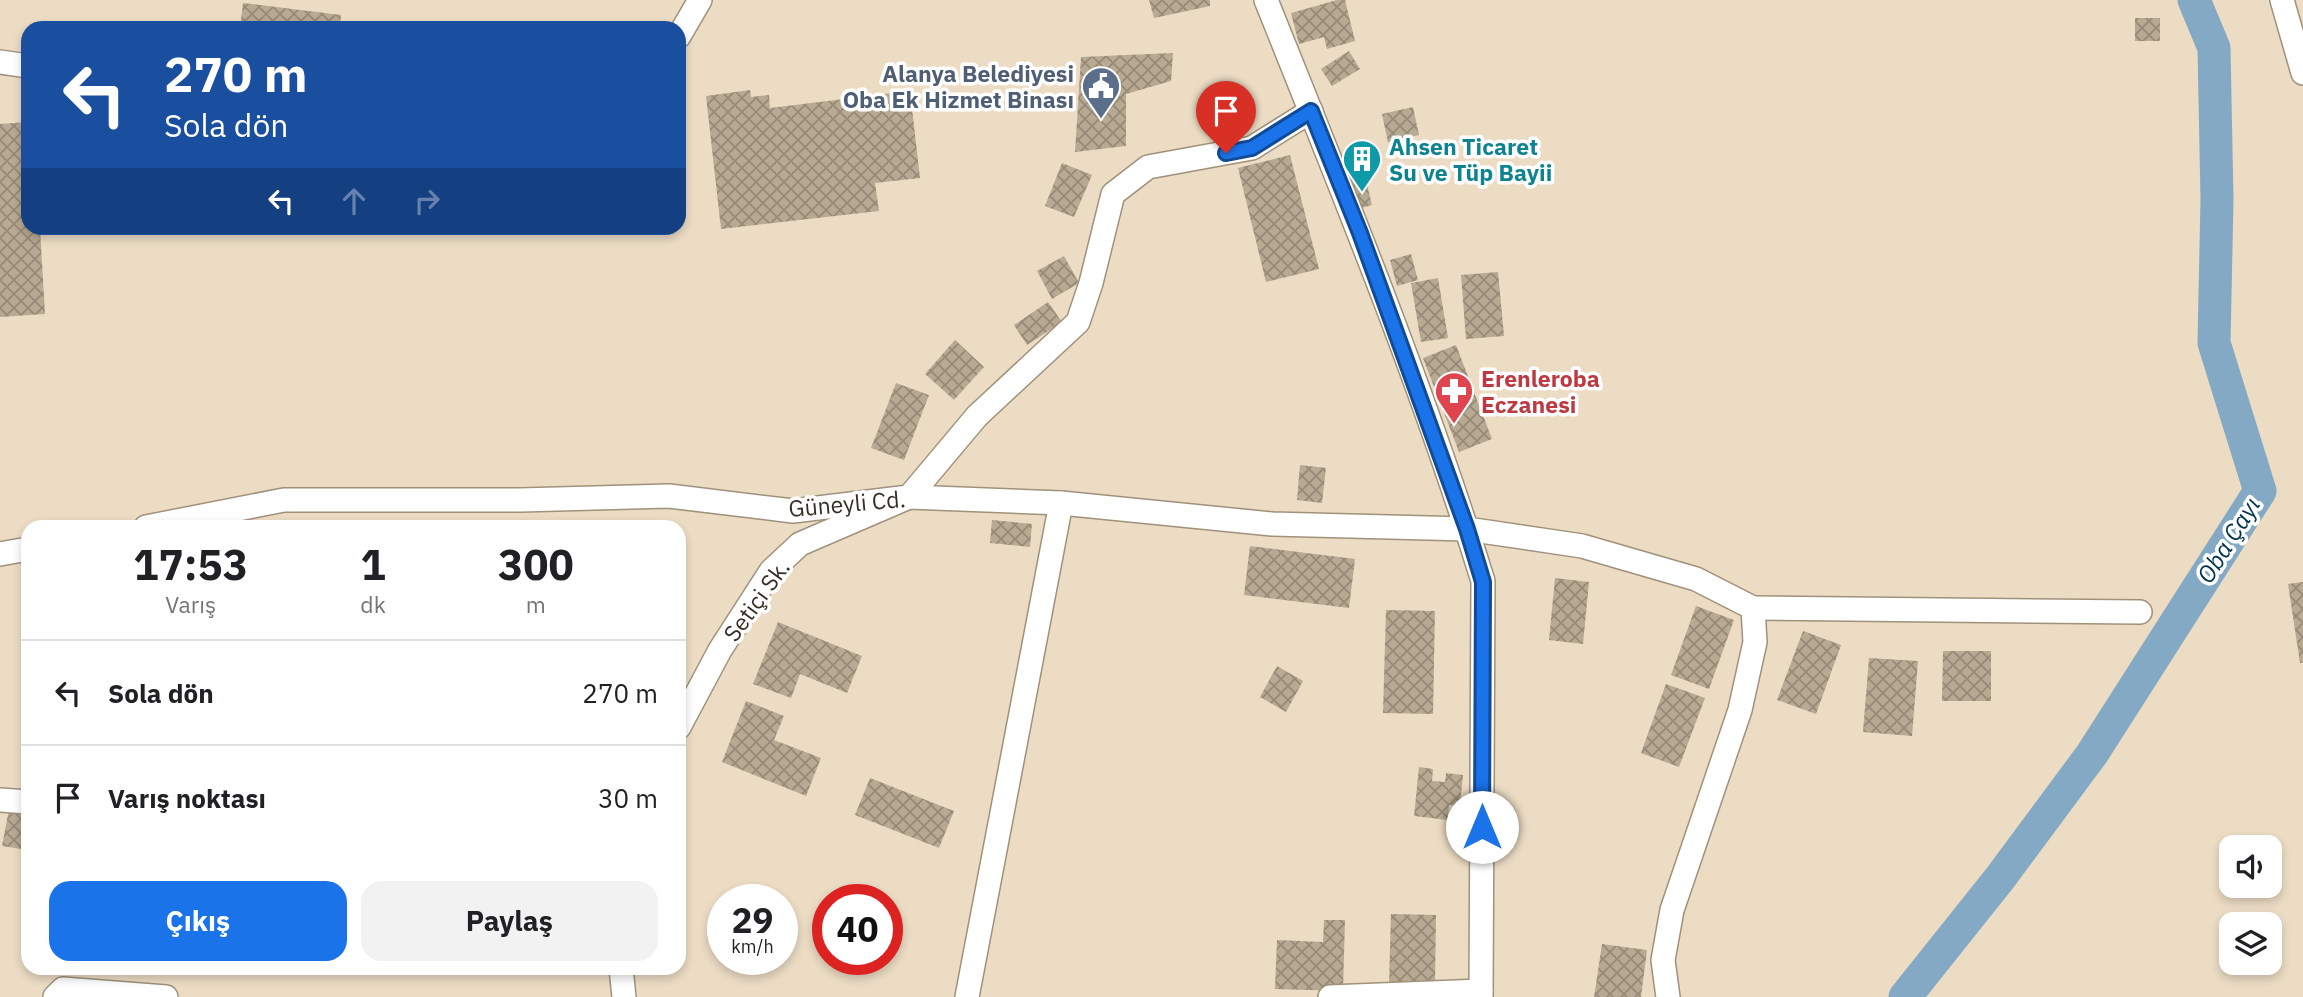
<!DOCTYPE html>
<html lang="tr">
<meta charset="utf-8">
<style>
body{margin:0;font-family:"IBM Plex Sans",sans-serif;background:#f2f2f2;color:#202124;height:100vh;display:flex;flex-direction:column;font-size:26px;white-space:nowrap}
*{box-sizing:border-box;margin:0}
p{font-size:23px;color:#757577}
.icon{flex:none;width:38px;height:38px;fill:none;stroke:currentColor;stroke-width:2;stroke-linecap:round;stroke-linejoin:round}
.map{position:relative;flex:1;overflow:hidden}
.side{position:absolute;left:21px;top:520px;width:665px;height:455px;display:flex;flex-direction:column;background:#fff;border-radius:21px;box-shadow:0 4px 10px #0003}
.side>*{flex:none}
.guide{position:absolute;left:21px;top:21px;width:665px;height:214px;border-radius:21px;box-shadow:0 4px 10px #0003;background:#1a4fa0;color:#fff;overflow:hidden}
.tools{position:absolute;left:2219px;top:835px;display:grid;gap:14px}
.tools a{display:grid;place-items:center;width:63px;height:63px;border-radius:14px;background:#fff;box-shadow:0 4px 10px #0003;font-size:35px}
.speed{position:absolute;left:707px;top:884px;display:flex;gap:14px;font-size:35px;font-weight:700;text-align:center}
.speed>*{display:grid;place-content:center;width:91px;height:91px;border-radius:50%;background:#fff;box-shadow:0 4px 10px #0003;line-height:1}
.speed small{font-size:18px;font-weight:400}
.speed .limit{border:10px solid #d22;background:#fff;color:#111}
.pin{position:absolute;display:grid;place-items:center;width:60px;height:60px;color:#fff;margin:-72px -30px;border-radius:50% 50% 50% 0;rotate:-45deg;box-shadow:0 0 7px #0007}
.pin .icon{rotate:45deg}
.me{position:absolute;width:77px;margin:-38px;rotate:0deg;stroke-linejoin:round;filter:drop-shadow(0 0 5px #0008)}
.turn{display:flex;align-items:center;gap:24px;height:147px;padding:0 28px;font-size:32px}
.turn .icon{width:91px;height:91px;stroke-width:2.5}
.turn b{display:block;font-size:49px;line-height:60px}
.lanes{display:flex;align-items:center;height:66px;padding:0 28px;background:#0003;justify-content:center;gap:35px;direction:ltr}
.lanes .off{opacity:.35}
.eta{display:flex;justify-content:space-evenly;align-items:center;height:119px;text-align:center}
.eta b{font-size:42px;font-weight:700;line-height:49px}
.action{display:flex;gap:14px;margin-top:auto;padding:14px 28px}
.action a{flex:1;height:80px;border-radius:21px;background:#1a73e8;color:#fff;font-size:28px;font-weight:700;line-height:80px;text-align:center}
.action a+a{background:#f2f2f2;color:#202124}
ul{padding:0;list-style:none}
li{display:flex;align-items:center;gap:21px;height:105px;padding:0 28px;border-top:2px solid #e0e0e0}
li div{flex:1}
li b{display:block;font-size:26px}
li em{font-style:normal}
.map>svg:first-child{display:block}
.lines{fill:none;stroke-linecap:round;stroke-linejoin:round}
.river{stroke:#84a9c4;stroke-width:33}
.building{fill:url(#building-cross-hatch)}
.minor-casing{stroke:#a0917b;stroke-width:26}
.minor{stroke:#fff;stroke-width:23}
.route-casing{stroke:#114b97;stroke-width:18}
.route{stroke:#1a73e8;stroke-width:12}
.labels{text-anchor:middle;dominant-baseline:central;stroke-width:7;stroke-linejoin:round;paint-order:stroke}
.service-label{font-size:23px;font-weight:bold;fill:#4e5e75;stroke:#fff;text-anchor:end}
.culture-label{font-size:23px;font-weight:bold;fill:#0d838f;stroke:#fff;text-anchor:start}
.health-label{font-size:23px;font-weight:bold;fill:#be3a42;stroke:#fff;text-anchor:start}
.street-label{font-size:23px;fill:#342e25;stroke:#fff}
.water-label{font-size:24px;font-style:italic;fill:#01324e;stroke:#fff}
</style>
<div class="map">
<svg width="2303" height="997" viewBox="0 0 2303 997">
<defs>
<pattern id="building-cross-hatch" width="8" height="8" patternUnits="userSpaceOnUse" patternTransform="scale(1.75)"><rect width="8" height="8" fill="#b8a992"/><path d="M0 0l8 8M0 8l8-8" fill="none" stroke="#968a77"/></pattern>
</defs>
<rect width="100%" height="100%" fill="#ecdcc4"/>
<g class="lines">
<path class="river" d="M1905 997 2000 878 2092 754 2260 491 2214 343 2217 199 2214 48 2194 0"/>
</g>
<g class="building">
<path d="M1149 0H1210V6L1154 18Z"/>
<path d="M1337 0H1345L1355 41 1327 49 1324 37 1299 44 1291 13Z"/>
<path d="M243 3 341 15 340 28H240Z"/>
<rect x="2135" y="18" width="25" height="23"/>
<path d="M1349 51 1360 69 1332 86 1321 69Z"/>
<path d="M1173 53 1171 81 1126 94V146L1075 152 1081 57Z"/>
<path d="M750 90 751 97 769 95 770 108 910 91 920 178 875 183 879 211 721 229 706 96Z"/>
<path d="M1413 107 1419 135 1388 142 1382 114Z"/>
<path d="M28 122V228H40L45 314 0 317V124Z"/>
<path d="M1290 155 1319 269 1266 282 1238 168Z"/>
<path d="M1062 163 1092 175 1074 217 1045 206Z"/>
<path d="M1365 176 1372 205 1358 209 1351 180Z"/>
<path d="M1411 254 1418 280 1397 286 1390 260Z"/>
<path d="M1064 256 1079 283 1052 299 1037 271Z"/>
<path d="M1498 272 1504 336 1466 339 1461 275Z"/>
<path d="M1438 278 1448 338 1421 342 1411 283Z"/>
<path d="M1048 302 1062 322 1027 345 1014 325Z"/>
<path d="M955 340 984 367 954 400 925 374Z"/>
<path d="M1456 345 1492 439 1459 452 1423 358Z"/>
<path d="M896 383 929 395 904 460 871 448Z"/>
<path d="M1300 465 1326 468 1322 503 1297 500Z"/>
<path d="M992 520 1032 524 1030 547 990 543Z"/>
<path d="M1250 546 1355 559 1349 608 1244 595Z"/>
<path d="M1555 578 1589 582 1583 644 1549 640Z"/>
<path d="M2303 582V663H2300L2288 584Z"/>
<path d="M1696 606 1734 620 1709 689 1671 675Z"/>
<path d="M1386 610 1435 611 1433 714 1383 713Z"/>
<path d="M778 622 862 656 847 693 800 674 791 698 753 684Z"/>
<path d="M1803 631 1841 645 1816 714 1777 700Z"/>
<path d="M1943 651H1991V701H1942Z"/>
<path d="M1869 658 1918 661 1912 736 1863 732Z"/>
<path d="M1277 666 1303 681 1286 712 1260 697Z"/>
<path d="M1666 684 1705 698 1679 767 1641 753Z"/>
<path d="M746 701 784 716 774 740 821 758 806 796 722 762Z"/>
<path d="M26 757H28V784L23 783Z"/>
<path d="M1419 767 1433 769 1432 781 1445 782 1446 773 1463 775 1460 806 1449 805 1448 820 1414 816Z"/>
<path d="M870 778 954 811 939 848 855 815Z"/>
<path d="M9 809 28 813V850L2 846Z"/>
<path d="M1391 914 1436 915 1435 986 1389 985Z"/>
<path d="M1324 920H1345L1343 991 1275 989 1277 940 1323 942Z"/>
<path d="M1602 944 1647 950 1641 997H1594Z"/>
</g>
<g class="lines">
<g class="minor-casing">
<g id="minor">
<path d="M1266 0C1343 192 1422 384 1483 581L1481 997"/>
<path d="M2282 0 2303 73"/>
<path d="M679 36 700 0"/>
<path d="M0 62 28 66"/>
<path d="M146 527 284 500H520L669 496 793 511 909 497 1061 503 1272 524 1467 529 1582 546 1696 579 1753 608 1755 642 1740 710 1672 910 1663 960 1668 997"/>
<path d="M0 554 28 549"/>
<path d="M1753 608 2140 612"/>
<path d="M679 727 720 650 771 571 800 544 909 497 977 416 1078 322 1091 283 1113 194 1148 167 1252 148 1311 111"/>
<path d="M0 800 28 802"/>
<path d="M621 968 624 997"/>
<path d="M55 997 63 989 166 997"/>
<path d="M967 997 1061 503"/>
<path d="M1330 997 1481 991"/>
</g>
</g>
<use href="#minor" class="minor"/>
</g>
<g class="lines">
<g class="route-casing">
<path id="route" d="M1226 153 1252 148 1311 111 1360 233 1467 529 1483 582 1482 827"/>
</g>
<use href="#route" class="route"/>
</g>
<defs>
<g id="civic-pin" transform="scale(2.0125)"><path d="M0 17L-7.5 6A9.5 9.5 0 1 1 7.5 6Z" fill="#5c6f8a" stroke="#fff"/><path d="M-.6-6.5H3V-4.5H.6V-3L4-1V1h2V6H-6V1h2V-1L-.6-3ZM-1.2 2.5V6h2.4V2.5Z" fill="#fff"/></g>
<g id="building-pin" transform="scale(2.0125)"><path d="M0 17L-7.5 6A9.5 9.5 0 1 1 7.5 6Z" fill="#0f9aa8" stroke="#fff"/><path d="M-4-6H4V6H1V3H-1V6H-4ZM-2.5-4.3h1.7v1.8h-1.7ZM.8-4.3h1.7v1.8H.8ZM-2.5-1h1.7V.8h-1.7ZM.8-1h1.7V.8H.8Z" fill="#fff"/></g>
<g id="pharmacy-pin" transform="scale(2.0125)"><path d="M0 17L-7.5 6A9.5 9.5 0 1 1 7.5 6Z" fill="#e0444e" stroke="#fff"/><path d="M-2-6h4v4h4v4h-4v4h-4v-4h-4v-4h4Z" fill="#fff"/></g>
</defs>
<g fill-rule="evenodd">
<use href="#civic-pin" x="1101" y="86"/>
<use href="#building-pin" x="1362" y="159"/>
<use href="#pharmacy-pin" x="1454" y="391"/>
</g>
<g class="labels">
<g class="service-label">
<text x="1074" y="73">Alanya Belediyesi<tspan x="1074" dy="26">Oba Ek Hizmet Binası</tspan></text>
</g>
<g class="culture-label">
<text x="1389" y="146">Ahsen Ticaret<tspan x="1389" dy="26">Su ve Tüp Bayii</tspan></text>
</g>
<g class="health-label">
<text x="1481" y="378">Erenleroba<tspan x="1481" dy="26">Eczanesi</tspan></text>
</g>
<g class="street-label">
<text transform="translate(847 503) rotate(-5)">Güneyli Cd.</text>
<text transform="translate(756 600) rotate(-54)">Setiçi Sk.</text>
</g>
<g class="water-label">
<text transform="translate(2228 540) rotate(-58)">Oba Çayı</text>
</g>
</g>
</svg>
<div class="tools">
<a><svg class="icon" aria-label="sound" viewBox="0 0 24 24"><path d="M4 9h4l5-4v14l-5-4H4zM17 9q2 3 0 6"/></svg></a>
<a><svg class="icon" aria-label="layers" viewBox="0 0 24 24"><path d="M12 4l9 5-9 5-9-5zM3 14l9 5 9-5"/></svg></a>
</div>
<div class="speed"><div>29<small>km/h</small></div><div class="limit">40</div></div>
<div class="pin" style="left:1226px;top:153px;background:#d93025"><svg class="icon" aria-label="arrive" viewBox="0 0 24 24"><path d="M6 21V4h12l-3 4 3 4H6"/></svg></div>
<svg class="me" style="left:1482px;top:827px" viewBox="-20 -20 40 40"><circle r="19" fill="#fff"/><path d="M0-13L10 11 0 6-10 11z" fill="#1a73e8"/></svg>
<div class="guide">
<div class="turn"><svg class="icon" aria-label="left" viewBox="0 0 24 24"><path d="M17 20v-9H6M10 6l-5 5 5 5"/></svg><div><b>270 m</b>Sola dön</div></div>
<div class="lanes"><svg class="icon" aria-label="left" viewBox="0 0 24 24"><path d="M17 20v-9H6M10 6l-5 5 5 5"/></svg><svg class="icon off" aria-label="ahead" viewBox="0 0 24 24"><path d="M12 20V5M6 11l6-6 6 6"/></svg><svg class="icon off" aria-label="right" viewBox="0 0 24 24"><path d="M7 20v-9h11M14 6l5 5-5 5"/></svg></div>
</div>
<section class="side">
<div class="eta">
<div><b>17:53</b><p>Varış</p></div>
<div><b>1</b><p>dk</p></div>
<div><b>300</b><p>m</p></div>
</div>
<ul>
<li><svg class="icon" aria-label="left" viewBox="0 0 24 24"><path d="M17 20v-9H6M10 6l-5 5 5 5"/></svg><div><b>Sola dön</b></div><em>270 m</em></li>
<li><svg class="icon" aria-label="arrive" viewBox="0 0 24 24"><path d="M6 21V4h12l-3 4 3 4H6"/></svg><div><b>Varış noktası</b></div><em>30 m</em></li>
</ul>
<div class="action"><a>Çıkış</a><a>Paylaş</a></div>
</section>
</div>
